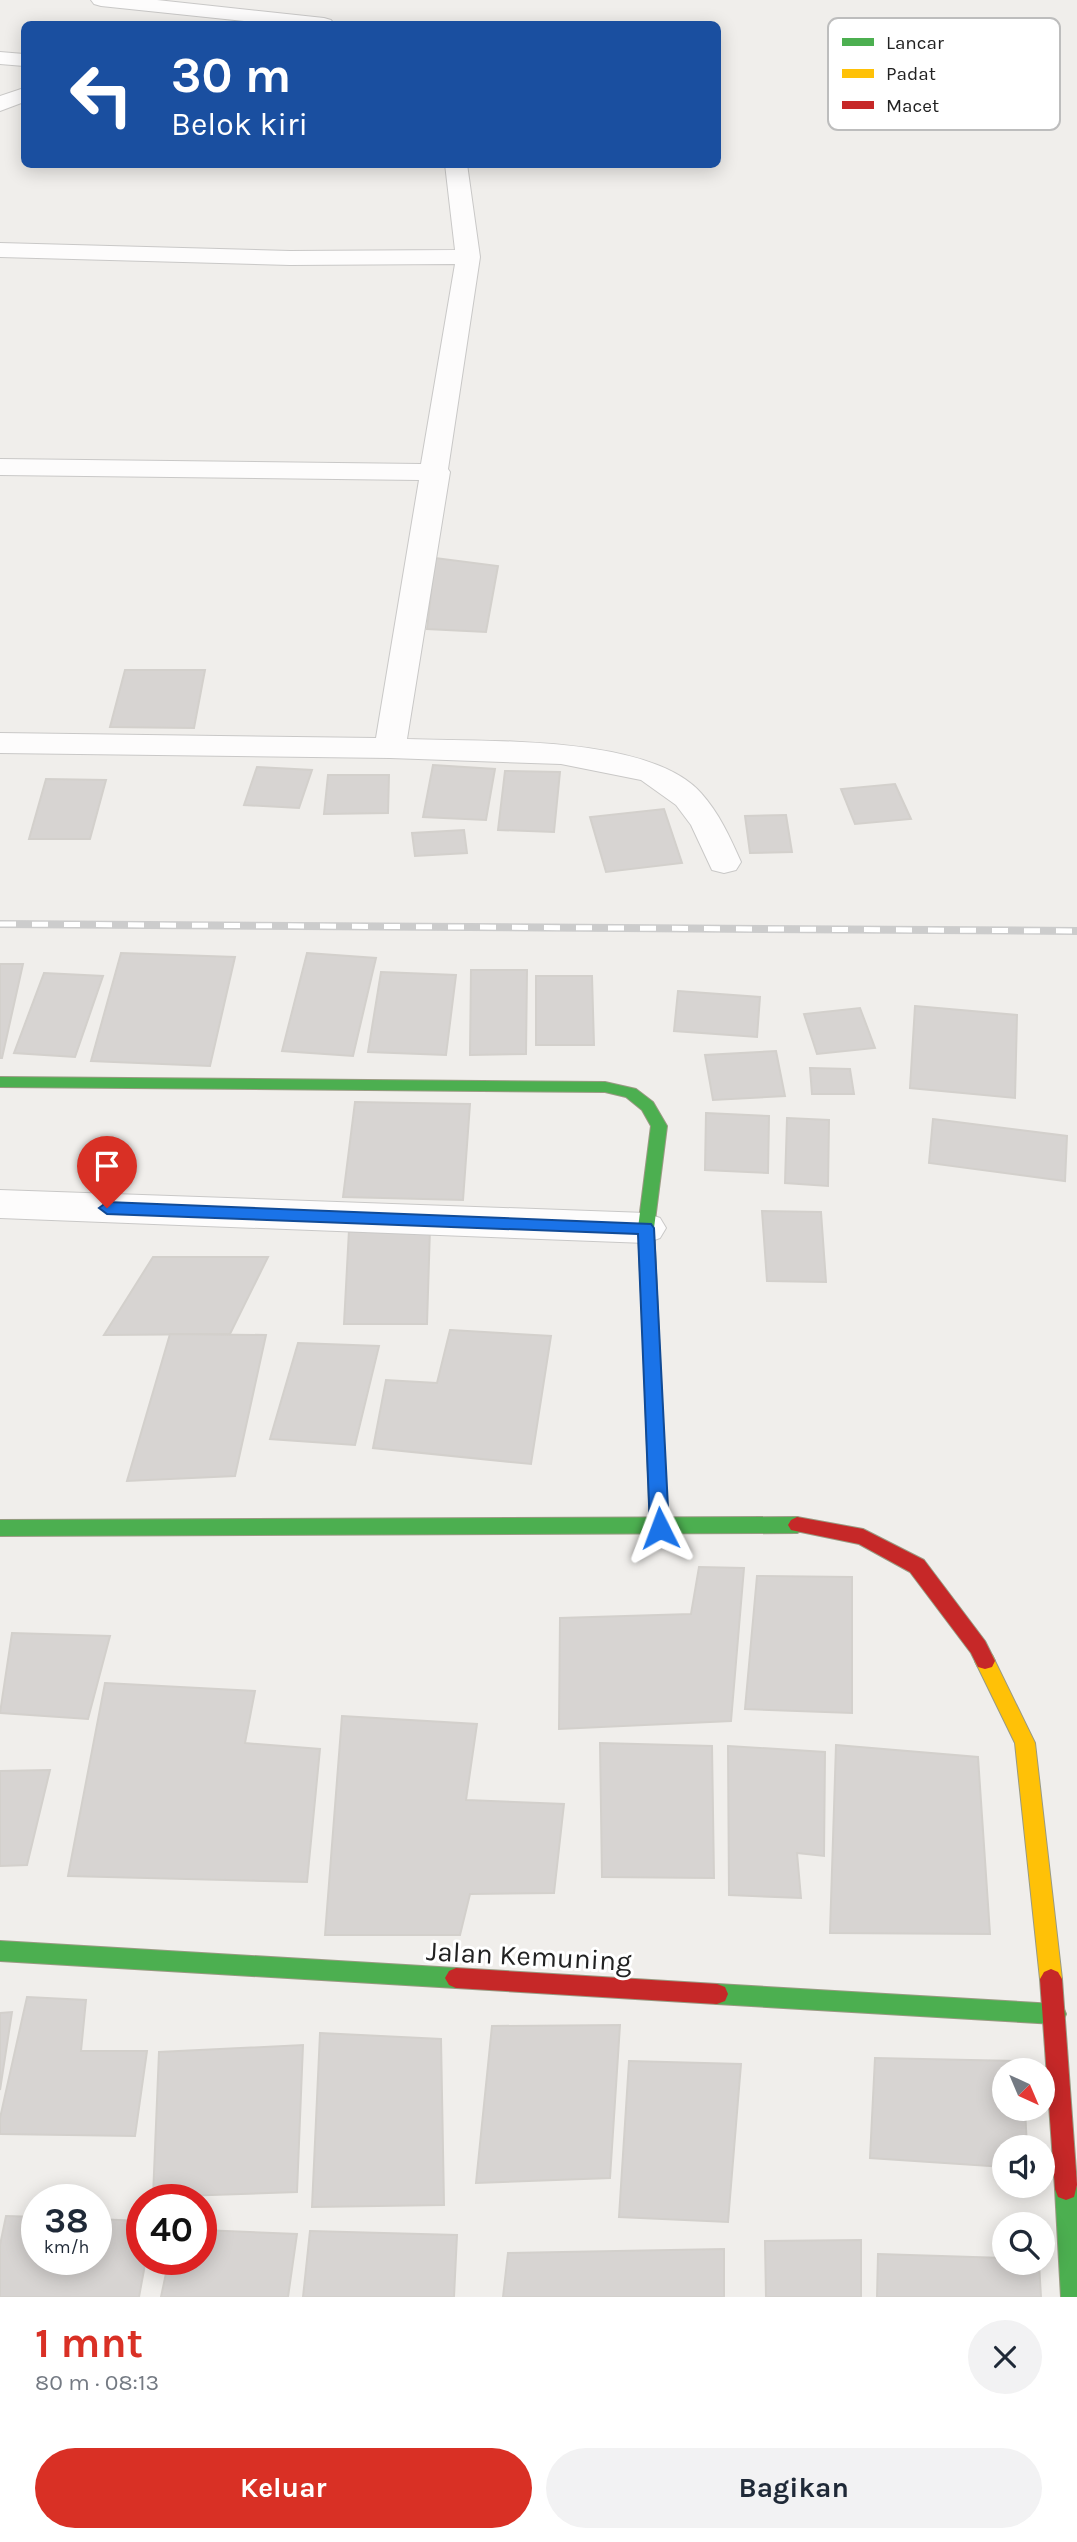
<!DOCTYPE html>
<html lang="id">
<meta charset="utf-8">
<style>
body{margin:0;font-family:Karla,sans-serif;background:#f2f2f3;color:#1f2937;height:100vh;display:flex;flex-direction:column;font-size:26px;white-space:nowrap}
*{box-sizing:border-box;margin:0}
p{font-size:23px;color:#747a83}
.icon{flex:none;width:38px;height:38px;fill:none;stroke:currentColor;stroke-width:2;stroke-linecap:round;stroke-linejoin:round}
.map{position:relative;height:2297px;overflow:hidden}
.sheet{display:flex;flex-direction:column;background:#fff;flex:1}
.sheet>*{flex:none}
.hud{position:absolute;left:21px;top:21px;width:700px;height:147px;border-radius:10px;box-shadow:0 4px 18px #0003;background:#1a4fa0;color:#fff;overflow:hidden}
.needle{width:46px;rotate:136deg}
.tools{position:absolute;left:992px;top:2058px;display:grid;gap:14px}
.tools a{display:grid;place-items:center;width:63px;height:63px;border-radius:50%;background:#fff;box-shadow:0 4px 18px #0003;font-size:35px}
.speed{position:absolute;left:21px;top:2184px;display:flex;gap:14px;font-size:35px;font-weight:700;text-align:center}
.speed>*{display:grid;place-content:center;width:91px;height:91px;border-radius:50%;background:#fff;box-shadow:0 4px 18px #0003;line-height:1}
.speed small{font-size:18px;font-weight:400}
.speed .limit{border:10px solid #d22;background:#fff;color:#111}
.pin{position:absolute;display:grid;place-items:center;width:60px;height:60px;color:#fff;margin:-72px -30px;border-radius:50% 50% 50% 0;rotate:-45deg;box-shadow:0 0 7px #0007}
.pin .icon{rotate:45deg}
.me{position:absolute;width:77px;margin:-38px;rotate:357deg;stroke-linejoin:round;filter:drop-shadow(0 0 5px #0008)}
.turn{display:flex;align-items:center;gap:24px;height:147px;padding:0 35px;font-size:32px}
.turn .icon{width:91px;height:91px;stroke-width:2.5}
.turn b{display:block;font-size:49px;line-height:60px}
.round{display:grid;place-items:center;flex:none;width:74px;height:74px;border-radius:37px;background:#f2f2f3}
.summary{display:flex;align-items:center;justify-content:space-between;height:119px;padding:0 35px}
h1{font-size:42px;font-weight:700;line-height:52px;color:#d93025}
.cta{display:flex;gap:14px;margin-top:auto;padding:14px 35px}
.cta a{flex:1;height:80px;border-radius:42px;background:#d93025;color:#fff;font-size:28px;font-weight:700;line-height:80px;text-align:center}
.cta a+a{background:#f2f2f3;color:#1f2937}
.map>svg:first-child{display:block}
.building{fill:#d7d4d2;stroke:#d3d0cc;stroke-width:2}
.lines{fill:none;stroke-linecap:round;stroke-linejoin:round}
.street-casing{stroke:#c9c8c7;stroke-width:2}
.fast-casing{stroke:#999a82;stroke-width:2}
.slow-casing{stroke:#999a82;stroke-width:2}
.jam-casing{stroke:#999a82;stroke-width:2}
.street{fill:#fdfcfc;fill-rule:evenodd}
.fast{fill:#4caf50;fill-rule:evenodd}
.slow{fill:#ffc107;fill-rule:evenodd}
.jam{fill:#c62828;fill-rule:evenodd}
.rail-casing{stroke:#ccc;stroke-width:8}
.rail{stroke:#fff;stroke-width:5;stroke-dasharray:16;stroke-linecap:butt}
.route{fill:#1a73e8;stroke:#114b97;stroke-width:2}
.labels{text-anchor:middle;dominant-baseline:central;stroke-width:6;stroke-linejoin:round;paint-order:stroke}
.near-street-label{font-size:28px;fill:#222;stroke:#fff}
.key{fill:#fff;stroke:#bdbdbd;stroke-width:2}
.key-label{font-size:19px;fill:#222}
</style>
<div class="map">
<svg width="1077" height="2297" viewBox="0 0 1077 2297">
<rect width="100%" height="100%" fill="#f0eeeb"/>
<g class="building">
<path d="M435 558 498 566 486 632 427 629Z"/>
<path d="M125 670H205L194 728 110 727Z"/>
<path d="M433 765 495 769 486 820 423 817Z"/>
<path d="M257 767 312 770 299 808 244 805Z"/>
<path d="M505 771 560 772 554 832 498 830Z"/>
<path d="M328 775H389L388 813 324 814Z"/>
<path d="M46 779 106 780 90 839H29Z"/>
<path d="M895 784 911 819 855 824 841 789Z"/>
<path d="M664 809 682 863 606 872 590 817Z"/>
<path d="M786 815 792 852 750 853 745 816Z"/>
<path d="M464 830 467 853 415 856 412 833Z"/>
<path d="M121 953 235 957 210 1066 91 1061Z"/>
<path d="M307 953 376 958 353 1056 282 1051Z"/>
<path d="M0 964H23L2 1058H0Z"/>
<path d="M471 970H527L526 1054 470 1055Z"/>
<path d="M381 972 456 975 446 1055 368 1052Z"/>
<path d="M44 973 103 976 75 1057 14 1053Z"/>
<path d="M536 976H592L594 1045H536Z"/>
<path d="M678 991 760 997 757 1037 674 1031Z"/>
<path d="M915 1006 1017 1015 1015 1098 910 1088Z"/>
<path d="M860 1008 875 1048 817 1054 804 1014Z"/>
<path d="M776 1051 785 1096 713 1100 705 1055Z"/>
<path d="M810 1068 850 1069 854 1094H812Z"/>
<path d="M355 1102 470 1104 463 1200 343 1197Z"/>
<path d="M706 1113 769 1116 768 1173 705 1170Z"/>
<path d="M787 1118 829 1120 828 1186 785 1183Z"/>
<path d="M933 1119 1067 1136 1065 1181 929 1163Z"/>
<path d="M762 1211 821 1212 826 1282 767 1281Z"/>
<path d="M430 1228 427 1324H344L349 1230Z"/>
<path d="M153 1257H268L230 1334 104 1335Z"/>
<path d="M450 1330 551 1336 531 1464 373 1448 386 1380 437 1383Z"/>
<path d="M170 1334 266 1335 235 1476 127 1481Z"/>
<path d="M298 1343 379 1346 355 1445 270 1439Z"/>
<path d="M699 1567 744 1568 731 1721 559 1729 560 1618 691 1614Z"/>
<path d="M757 1576 852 1577V1713L745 1709Z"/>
<path d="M12 1633 110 1636 88 1719 0 1713Z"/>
<path d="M105 1683 255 1691 245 1743 320 1749 307 1882 68 1876Z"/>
<path d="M342 1716 477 1724 466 1800 564 1804 554 1893 470 1894 460 1935H325Z"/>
<path d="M600 1743 712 1746 714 1878 602 1877Z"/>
<path d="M836 1745 978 1757 990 1934 830 1933Z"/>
<path d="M728 1746 825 1752 824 1856 797 1853 801 1898 729 1895Z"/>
<path d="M50 1770 27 1865 0 1866V1771Z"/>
<path d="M27 1997 86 2000 81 2051H147L135 2136 0 2134V2118Z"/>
<path d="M12 2012 0 2090V2013Z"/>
<path d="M620 2025 610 2178 476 2183 492 2026Z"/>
<path d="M320 2033 441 2039 444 2205 312 2207Z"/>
<path d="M303 2045 297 2192 153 2197 159 2052Z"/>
<path d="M875 2058 1023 2061V2070H1004V2109H1025L1027 2147H1004V2167L870 2158Z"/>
<path d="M629 2061 741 2064 728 2222 619 2217Z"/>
<path d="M6 2216 37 2217V2259H96V2219L142 2221V2259H146L139 2297H0V2245Z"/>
<path d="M201 2230 297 2234 288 2297H161L169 2259H201Z"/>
<path d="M310 2231 457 2235 454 2297H303Z"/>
<path d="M861 2240V2297H766L765 2241Z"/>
<path d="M724 2249V2297H503L508 2253Z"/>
<path d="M878 2254 1004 2258V2263H1039L1041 2297H877Z"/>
</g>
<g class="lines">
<g class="street-casing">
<g id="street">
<path d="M91 0H157L324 18 331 20 334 24H272L101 6 94 4Z"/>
<path d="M0 52 24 54V66L0 64Z"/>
<path d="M24 88V102L0 111V96Z"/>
<path d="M445 164H467L480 257 448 469 450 472 407 739C482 742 649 734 701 793 719 813 730 837 741 862L736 870 724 873 712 870 691 825 676 805 641 780 561 764 390 758 0 753V733L376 738 419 480 0 475V459L421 464 455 264 290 265 0 257V243L290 251 455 250Z"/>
<path d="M0 1190 646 1213 660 1218 666 1228 660 1238 646 1243 0 1218Z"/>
</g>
</g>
<g class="fast-casing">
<g id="fast">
<path d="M0 1077 605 1082 636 1089 653 1102 667 1126 654 1228 659 1338 657 1343H645L643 1338 638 1228 651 1126 642 1110 626 1097 605 1092 0 1087Z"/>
<path d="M797 1517 803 1520 806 1525 803 1530 797 1533 0 1536V1520Z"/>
<path d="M0 1941 456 1968 463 1971 467 1978 463 1985 456 1988 0 1961Z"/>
<path d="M717 1984 1055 2004 1063 2007 1066 2014 1063 2021 1055 2024 717 2004 709 2001 706 1994 709 1987Z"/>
<path d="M1066 2178 1074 2181 1077 2188V2297H1061L1055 2189 1058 2181Z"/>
</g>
</g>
<g class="slow-casing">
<g id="slow">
<path d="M651 1331 657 1333 659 1338 668 1527 665 1532 659 1535 653 1532 650 1527 643 1338 645 1333Z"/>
<path d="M985 1653 992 1655 1035 1743 1062 1979 1058 1986 1051 1989 1044 1986 1040 1979 1015 1743 975 1661 978 1655Z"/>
</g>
</g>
<g class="jam-casing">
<g id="jam">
<path d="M797 1517 863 1529 924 1560 985 1641 995 1661 992 1667 985 1669 978 1667 971 1653 910 1572 859 1544 791 1530 788 1525 791 1520Z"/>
<path d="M456 1968 717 1984 725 1987 728 1994 725 2001 717 2004 456 1988 449 1985 445 1978 449 1971Z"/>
<path d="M1051 1969 1058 1972 1062 1979 1077 2185 1074 2197 1066 2200 1058 2197 1055 2189 1040 1979 1044 1972Z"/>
</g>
</g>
<use href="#street" class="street"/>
<use href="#fast" class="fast"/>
<use href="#slow" class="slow"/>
<use href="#jam" class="jam"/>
<g class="rail-casing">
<path id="rail" d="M0 924 1077 931"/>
</g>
<use href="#rail" class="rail"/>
</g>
<path class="route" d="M107 1202 651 1224 654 1228 669 1528 666 1533 660 1535 653 1533 650 1528 638 1234 107 1214 99 1208Z"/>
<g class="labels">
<g class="near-street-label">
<text transform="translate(529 1956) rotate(3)">Jalan Kemuning</text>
</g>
</g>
<rect x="828" y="18" width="232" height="112" rx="10" class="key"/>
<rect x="842" y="38" width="32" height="8" fill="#4caf50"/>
<rect x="842" y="69" width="32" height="9" fill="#ffc107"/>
<rect x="842" y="101" width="32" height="8" fill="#c62828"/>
<g class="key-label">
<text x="886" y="49">Lancar</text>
<text x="886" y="80">Padat</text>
<text x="886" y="112">Macet</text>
</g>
</svg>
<div class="tools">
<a><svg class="needle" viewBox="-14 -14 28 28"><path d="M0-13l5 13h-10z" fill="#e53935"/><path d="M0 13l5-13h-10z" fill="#747a83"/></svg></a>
<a><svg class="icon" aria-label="sound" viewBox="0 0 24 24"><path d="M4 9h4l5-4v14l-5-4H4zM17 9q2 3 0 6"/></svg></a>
<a><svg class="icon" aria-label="search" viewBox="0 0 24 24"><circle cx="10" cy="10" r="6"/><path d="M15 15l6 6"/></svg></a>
</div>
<div class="speed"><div>38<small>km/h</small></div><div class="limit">40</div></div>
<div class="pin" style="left:107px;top:1208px;background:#d93025"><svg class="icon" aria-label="arrive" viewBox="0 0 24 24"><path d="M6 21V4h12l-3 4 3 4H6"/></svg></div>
<svg class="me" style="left:660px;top:1528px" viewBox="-20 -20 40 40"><path d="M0-17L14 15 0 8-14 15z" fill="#1a73e8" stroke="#fff" stroke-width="4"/></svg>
<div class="hud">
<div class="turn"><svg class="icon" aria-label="left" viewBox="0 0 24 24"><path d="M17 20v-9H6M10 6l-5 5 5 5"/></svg><div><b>30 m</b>Belok kiri</div></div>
</div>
</div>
<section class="sheet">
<div class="summary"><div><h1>1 mnt</h1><p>80 m · 08:13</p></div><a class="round"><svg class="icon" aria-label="close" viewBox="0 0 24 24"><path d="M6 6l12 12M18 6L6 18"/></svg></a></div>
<div class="cta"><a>Keluar</a><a>Bagikan</a></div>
</section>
